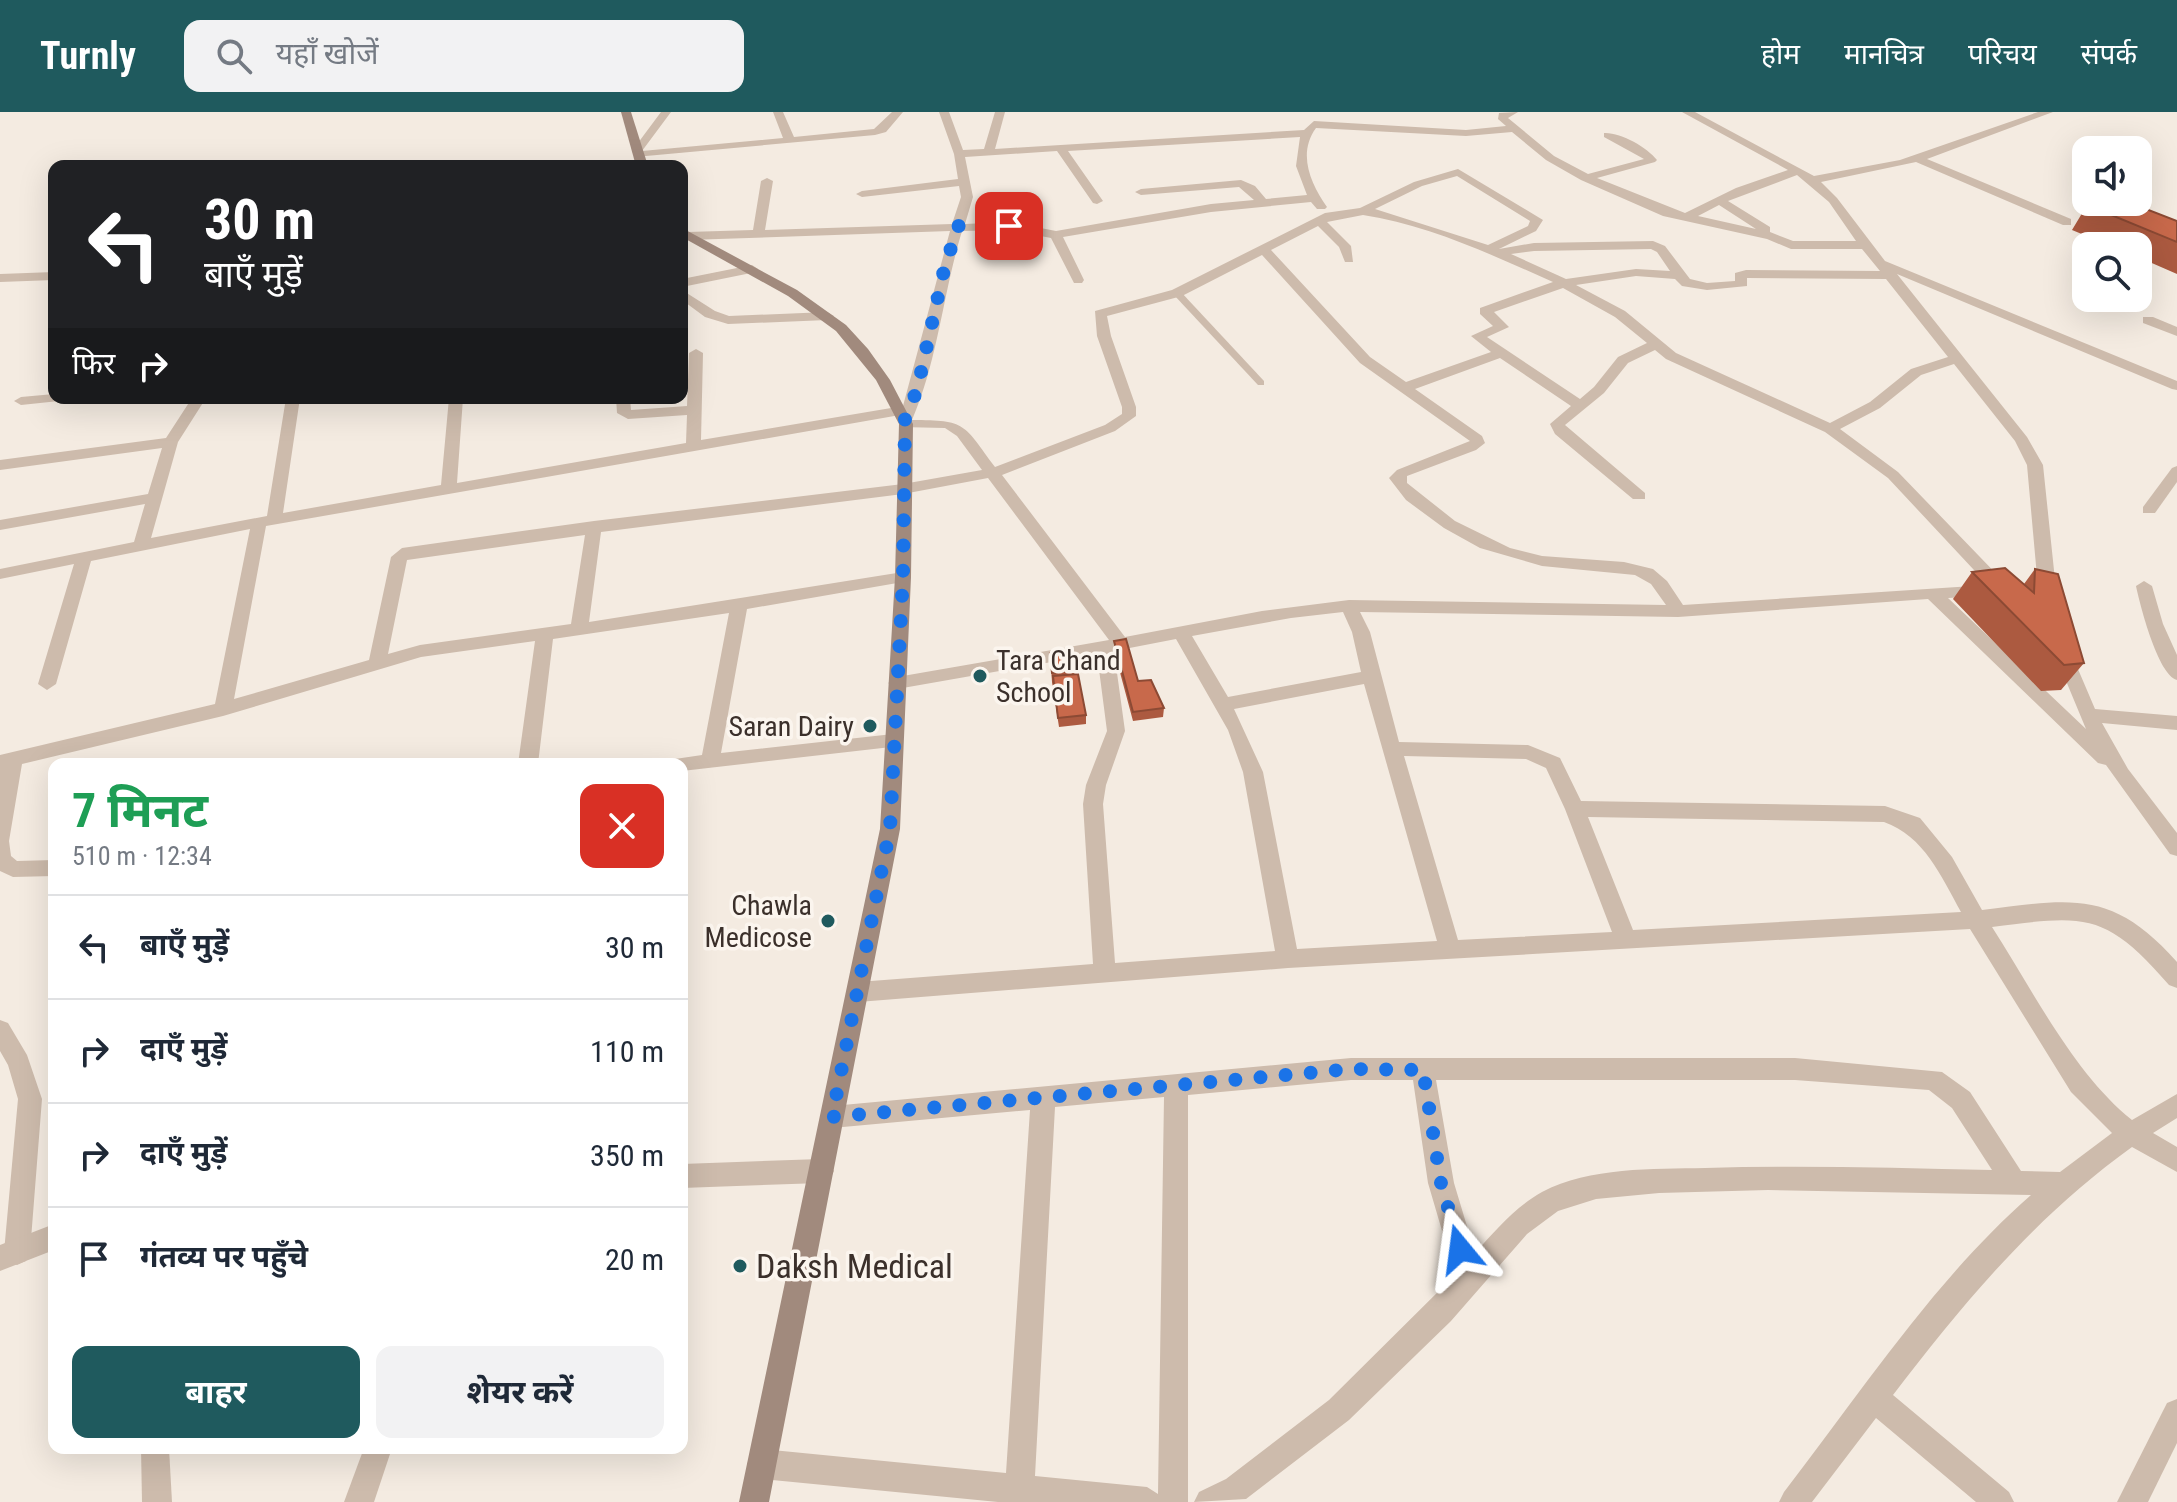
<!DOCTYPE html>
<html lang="hi">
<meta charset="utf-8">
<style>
body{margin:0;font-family:"Roboto Condensed","Noto Sans Devanagari",sans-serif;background:#f2f2f3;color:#1f2937;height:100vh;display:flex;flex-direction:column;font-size:30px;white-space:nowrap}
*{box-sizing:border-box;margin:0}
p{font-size:26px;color:#747a83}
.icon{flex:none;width:44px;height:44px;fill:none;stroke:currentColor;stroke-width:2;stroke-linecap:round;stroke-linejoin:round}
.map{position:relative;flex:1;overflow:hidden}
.panel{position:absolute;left:48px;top:646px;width:640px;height:696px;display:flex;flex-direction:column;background:#fff;border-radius:16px;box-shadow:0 8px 32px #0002}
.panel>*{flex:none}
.guide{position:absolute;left:48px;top:48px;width:640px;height:244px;border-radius:16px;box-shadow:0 8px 32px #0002;background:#202124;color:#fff;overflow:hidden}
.tools{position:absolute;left:2072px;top:24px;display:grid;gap:16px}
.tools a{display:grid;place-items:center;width:80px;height:80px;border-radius:16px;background:#fff;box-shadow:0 8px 32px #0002;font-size:40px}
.pin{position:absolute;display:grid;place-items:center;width:68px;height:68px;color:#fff;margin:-34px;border-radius:16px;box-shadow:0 4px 12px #0006}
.me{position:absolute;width:88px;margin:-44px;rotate:344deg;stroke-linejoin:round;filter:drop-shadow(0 0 6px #0008)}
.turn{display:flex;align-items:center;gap:28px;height:168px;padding:0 24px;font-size:36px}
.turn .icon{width:104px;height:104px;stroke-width:2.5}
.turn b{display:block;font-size:56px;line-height:68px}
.then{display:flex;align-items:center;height:76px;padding:0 24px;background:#0003;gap:16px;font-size:30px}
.round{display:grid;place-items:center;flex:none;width:84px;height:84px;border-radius:16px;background:#f2f2f3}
.headline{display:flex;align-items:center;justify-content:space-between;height:136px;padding:0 24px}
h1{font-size:48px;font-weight:700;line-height:60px;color:#1e9e55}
.primary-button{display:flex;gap:16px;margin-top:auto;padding:16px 24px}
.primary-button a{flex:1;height:92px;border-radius:16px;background:#1f5a5e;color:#fff;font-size:32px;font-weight:700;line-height:92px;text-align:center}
.primary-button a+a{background:#f2f2f3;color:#1f2937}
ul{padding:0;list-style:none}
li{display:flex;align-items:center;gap:24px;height:104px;padding:0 24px;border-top:2px solid #e0e1e3}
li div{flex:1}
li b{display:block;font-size:30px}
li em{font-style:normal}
header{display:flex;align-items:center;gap:48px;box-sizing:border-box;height:112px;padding:0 40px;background:#1f5a5e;color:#fff}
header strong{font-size:38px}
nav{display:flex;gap:44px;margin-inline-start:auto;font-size:28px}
.search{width:560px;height:72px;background:#f2f2f3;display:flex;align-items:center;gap:20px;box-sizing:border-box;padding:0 28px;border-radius:16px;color:#747a83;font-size:30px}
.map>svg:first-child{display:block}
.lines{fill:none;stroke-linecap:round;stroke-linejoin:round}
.service{fill:#cdbbac;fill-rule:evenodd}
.minor{fill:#cdbbac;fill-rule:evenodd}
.tertiary{fill:#cdbbac;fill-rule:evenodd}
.secondary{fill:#a18a7d;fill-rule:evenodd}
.wall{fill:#ac5a40}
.building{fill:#c8694b;stroke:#8c4a34;stroke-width:2}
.route{stroke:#1a73e8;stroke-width:14;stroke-dasharray:0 25.2}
.poi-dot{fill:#1f5a5e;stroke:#fbf5ee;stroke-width:3}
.labels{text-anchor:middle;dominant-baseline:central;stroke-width:7;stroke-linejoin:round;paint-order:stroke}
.poi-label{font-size:28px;fill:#3b302b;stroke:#fbf5ee;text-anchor:end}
.near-poi-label{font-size:34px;fill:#3b302b;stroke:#fbf5ee;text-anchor:start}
</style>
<header>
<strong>Turnly</strong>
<div class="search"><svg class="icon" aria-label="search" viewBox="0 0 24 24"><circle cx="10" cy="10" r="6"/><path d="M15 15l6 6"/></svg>यहाँ खोजें</div>
<nav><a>होम</a><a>मानचित्र</a><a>परिचय</a><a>संपर्क</a></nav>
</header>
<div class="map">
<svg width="2177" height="1390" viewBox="0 0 2177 1390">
<rect width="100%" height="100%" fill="#f4ebe1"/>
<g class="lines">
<path class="service" d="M1174 179H1180L1264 269V273H1258L1174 183Z"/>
<g class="minor">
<path d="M661 0H671L642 39 783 26 773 0H783L794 25 874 17 892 0H903L886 20 875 23 635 45 632 39Z"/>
<path d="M939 0H949L963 38 984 37 995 0H1005L995 37 1304 18 1314 9 1466 18 1506 14 1498 7 1499 1 1518 0 1508 6 1554 44 1588 62 1644 47 1604 25V21C1620 20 1647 35 1657 48L1655 50 1597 66 1685 101 1736 76 1788 58 1682 0H1695L1814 64 1900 48 2038 0H2053L1927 47 2071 107V113H2063L1916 50 1821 70 1837 86 1885 149 2177 269V278L2172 277 1897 162 2027 325 2043 353 2057 487 2054 491 2048 493 2039 487 2027 353 2015 329 1954 252 1921 263 1880 296 1840 317 1898 360 2007 473 2009 477 2007 481 2001 483 1993 479 1985 484 1948 486 2086 617 2054 540 2057 536H2069L2095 597 2177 604V618L2102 611 2128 657 2177 721V744L2170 742 2106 653 2098 651 1928 487 1678 505 1360 500 1370 520 1399 630 1528 633 1560 646 1581 689 1885 694 1920 706 1952 745 1982 798C2072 787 2112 777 2177 850V876L2169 873C2105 799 2085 803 1992 815 2032 877 2074 962 2132 1008L2177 982V1006L2153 1021 2177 1035V1060L2132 1035C2036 1104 1964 1190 1893 1283L2009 1380 2014 1390H1976L1876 1306 1812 1390H1779L1784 1380C1862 1279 1935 1167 2031 1083L1768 1078 1659 1081 1596 1087 1558 1099 1527 1122 1451 1209 1349 1308 1246 1387 1194 1390 1199 1380 1226 1367 1329 1288 1455 1163 1428 1071 1413 968H1351L1188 983V1390H998L762 1367 752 1362 747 1352 752 1342 762 1337 1006 1361 1030 998 832 1016 823 1013 820 1005 823 997 832 994 1351 946H1795L1942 960 1970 980 2021 1059 2060 1060 2112 1021 2071 980 1970 817 1288 856 858 890 850 887 847 880 850 873 858 870 1093 852 1083 692 1086 673 1107 619 1097 542 897 577 888 571 897 565 1109 528 988 366 903 382 601 420 589 510 903 460 909 461 911 465 909 469 903 470 747 497 721 641 893 622 903 629 900 634 682 659V652H672L675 647 702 643 729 501 553 527 538 652H518L535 529 421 545 223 604 22 652 9 729 11 744 17 749 54 748V764L13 765 0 759V643L215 592 250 417 91 449 56 572 47 578 38 572 74 452 0 467V457L134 430 145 392 0 418V408L148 382 162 336 0 358V348L166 326 192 286H206L178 330 151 426 267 404 286 286H300L283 401 441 373 449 286H463L457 371 686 331 687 303 628 307 617 301 616 286H630L631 298 687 294 689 241 696 237 703 241 701 328 903 294 950 119 688 128 682 124 688 120 753 118 761 69 767 66 773 69 765 118 952 112 961 85 959 74 862 85 856 82 862 79 958 67 954 42ZM1316 16 1466 24 1512 20 1546 48 1581 68 1663 104 1767 127 1791 137H1862L1880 159 1746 158 1735 161V169L1707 171 1690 167 1665 134 1653 129 1534 131 1499 137 1536 119 1543 108 1458 57 1414 70 1360 96 1325 101 1172 178 1095 199 1097 224 1122 295V302L1105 313 995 355C963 312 967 308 912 308 938 248 943 181 962 119L1009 118 1051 126 1074 171H1082L1084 168 1063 125 1211 100 1311 90 1317 97H1325L1327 95C1311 72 1297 42 1316 16ZM1300 25 1296 54 1307 83 1266 87 1255 74 1241 68 1141 77 1135 80 1141 83 1239 75 1254 88 1211 92 1056 119 1009 110 965 112 973 85 965 45 1057 39 1093 91 1097 92 1103 89 1068 39ZM1797 63 1829 90 1856 129H1793L1770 120V115L1728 89ZM1457 64 1530 109 1528 114 1488 133 1375 97 1422 74ZM1719 93 1756 117 1698 104ZM1363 103C1429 113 1492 143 1553 170L1480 196V202L1493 214 1471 224 1491 240 1406 270 1370 245 1271 138 1318 114 1339 135 1345 150H1353L1351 134 1327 110ZM1651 137 1657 140 1670 159 1636 157 1566 167 1511 142 1534 139ZM1262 143 1360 251 1470 329 1397 358 1389 366 1406 388 1444 416 1480 436 1542 454 1635 463 1651 472 1666 493 1349 488 1262 499 1125 525 1002 363 1115 319 1136 304V295L1111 224 1107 204 1182 184ZM1636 164 1675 167 1682 174 1707 178 1747 174V166L1886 167 1948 245 1911 257 1870 290 1830 311 1676 241 1625 199 1576 173ZM1563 176 1615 205 1647 231 1618 245 1594 275 1580 287 1487 225 1509 215 1494 200ZM1655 238 1666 247 1825 320 1888 366 1988 473 1683 493 1667 469 1653 457 1624 450 1542 444 1510 436 1455 409 1407 371V364L1476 338 1485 331 1482 324 1415 277 1500 246 1571 294 1550 312 1555 322 1633 387H1645V381L1565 313 1604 281 1628 251ZM900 303 901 315 945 316 957 324 982 358 903 372 594 409 402 436 391 445 369 548 234 587 266 414ZM585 423 571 512 420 533 388 542 407 448ZM1343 500 1352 520 1361 560 1228 585 1192 524 1291 506ZM1176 527 1228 618 1243 660 1275 839 1115 851 1103 692 1106 673 1125 619 1114 539ZM1364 572 1437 829 1297 837 1263 660 1234 597ZM1404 644 1526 647 1546 656 1565 697 1612 820 1458 828ZM1588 705 1884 710C1924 724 1941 764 1961 800L1633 818ZM1436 968H1795L1929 978 1952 996 1992 1058C1896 1056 1800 1053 1705 1056 1653 1057 1590 1055 1542 1080 1515 1095 1495 1119 1475 1141L1454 1071ZM1164 985 1158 1382 1147 1375 1035 1364 1055 995Z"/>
<path d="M752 153 758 157 756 160 682 175V167Z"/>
<path d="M682 178 715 199 729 204 827 200 834 204 827 208 728 212 705 205 682 188Z"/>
<path d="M2143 205H2153L2177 215V224L2143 211Z"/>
<path d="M54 282V286H61L59 289 21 293 14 289 21 285Z"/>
<path d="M2177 354V370L2155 401H2143V395L2172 356Z"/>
<path d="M2144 469 2152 474 2163 512 2177 543V568C2158 563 2140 493 2136 474Z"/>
<path d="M0 908 8 911 27 943 42 987 30 1140 26 1149 17 1153 8 1149 4 1140 18 987 8 953 0 939Z"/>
<path d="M2177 1287V1331L2148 1390H2117L2167 1291Z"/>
<path d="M141 1336H169L172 1390H142Z"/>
<path d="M364 1336H392L374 1390H344Z"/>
</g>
<g class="tertiary">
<path d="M54 160V168L0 170V162Z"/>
<path d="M821 1047 830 1051 834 1059 830 1067 821 1071 682 1076V1052Z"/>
<path d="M54 1112V1138L0 1159V1133Z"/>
</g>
<g class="secondary">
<path d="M621 0H631L648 54H636Z"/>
<path d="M682 116 797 178 846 213 868 237 890 268 913 312 911 465 900 717 769 1390H739L880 717 895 465 899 312 876 268 836 219 788 184 682 125Z"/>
</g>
</g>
<g class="wall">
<path d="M2087 93 2177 109V162L2138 145V134H2111L2072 118Z"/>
<path d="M2035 457 2084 551 2061 578 2041 579 1953 487 1972 460 2024 472Z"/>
<path d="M1114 529 1138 569 1164 596 1163 605 1133 609 1114 538Z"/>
<path d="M1050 541 1077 558 1086 603V612L1059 615 1052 570Z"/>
</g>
<g class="building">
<path d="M2096 90H2128L2177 109V130L2087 93Z"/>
<path d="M2005 456 2034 481 2035 457 2058 462 2084 551 2064 553 1972 460Z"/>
<path d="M1126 527 1138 569 1151 568 1164 596 1133 600 1114 529Z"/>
<path d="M1070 539 1077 558 1052 561 1050 541Z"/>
<path d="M1078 562 1086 603 1058 606 1053 564Z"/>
</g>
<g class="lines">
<path class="route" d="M1009 114H958L944 158 917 278 905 307 903 465 890 717 832 1005 1351 957 1423 958 1441 1071 1460 1137"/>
</g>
<g class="poi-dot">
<circle cx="980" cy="564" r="8"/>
<circle cx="870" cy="614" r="8"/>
<circle cx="828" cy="809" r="8"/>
<circle cx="740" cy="1154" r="8"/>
</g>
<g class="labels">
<g class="poi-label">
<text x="996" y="548" text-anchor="start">Tara Chand<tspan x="996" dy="32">School</tspan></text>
<text x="854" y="614">Saran Dairy</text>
<text x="812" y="793">Chawla<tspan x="812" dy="32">Medicose</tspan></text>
</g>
<g class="near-poi-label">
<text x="756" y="1154">Daksh Medical</text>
</g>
</g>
</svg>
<div class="tools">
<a><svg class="icon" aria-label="sound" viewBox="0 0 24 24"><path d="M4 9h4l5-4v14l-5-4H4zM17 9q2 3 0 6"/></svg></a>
<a><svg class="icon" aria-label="search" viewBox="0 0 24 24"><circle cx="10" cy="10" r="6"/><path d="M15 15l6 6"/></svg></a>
</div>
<div class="pin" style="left:1009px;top:114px;background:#d93025"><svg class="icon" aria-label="arrive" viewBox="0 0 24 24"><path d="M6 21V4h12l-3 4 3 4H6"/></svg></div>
<svg class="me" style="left:1460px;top:1137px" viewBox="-20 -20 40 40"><path d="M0-17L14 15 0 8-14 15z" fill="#1a73e8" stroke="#fff" stroke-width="4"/></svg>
<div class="guide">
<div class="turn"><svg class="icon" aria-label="left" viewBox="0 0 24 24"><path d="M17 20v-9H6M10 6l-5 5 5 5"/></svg><div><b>30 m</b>बाएँ मुड़ें</div></div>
<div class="then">फिर<svg class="icon" aria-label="right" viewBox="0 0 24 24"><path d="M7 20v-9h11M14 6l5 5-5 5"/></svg></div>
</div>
<section class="panel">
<div class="headline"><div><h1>7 मिनट</h1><p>510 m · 12:34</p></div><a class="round" style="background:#d93025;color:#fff"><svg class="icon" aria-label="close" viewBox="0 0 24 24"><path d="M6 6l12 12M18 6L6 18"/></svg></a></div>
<ul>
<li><svg class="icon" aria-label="left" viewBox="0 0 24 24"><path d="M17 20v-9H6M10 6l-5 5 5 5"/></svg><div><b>बाएँ मुड़ें</b></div><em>30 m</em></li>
<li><svg class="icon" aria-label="right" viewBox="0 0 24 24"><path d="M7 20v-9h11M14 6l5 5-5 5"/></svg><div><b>दाएँ मुड़ें</b></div><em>110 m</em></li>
<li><svg class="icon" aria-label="right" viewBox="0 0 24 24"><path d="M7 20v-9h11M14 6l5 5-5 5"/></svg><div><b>दाएँ मुड़ें</b></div><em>350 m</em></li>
<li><svg class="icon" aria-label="arrive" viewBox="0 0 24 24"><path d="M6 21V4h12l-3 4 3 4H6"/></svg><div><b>गंतव्य पर पहुँचे</b></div><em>20 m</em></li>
</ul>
<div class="primary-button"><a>बाहर</a><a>शेयर करें</a></div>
</section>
</div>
